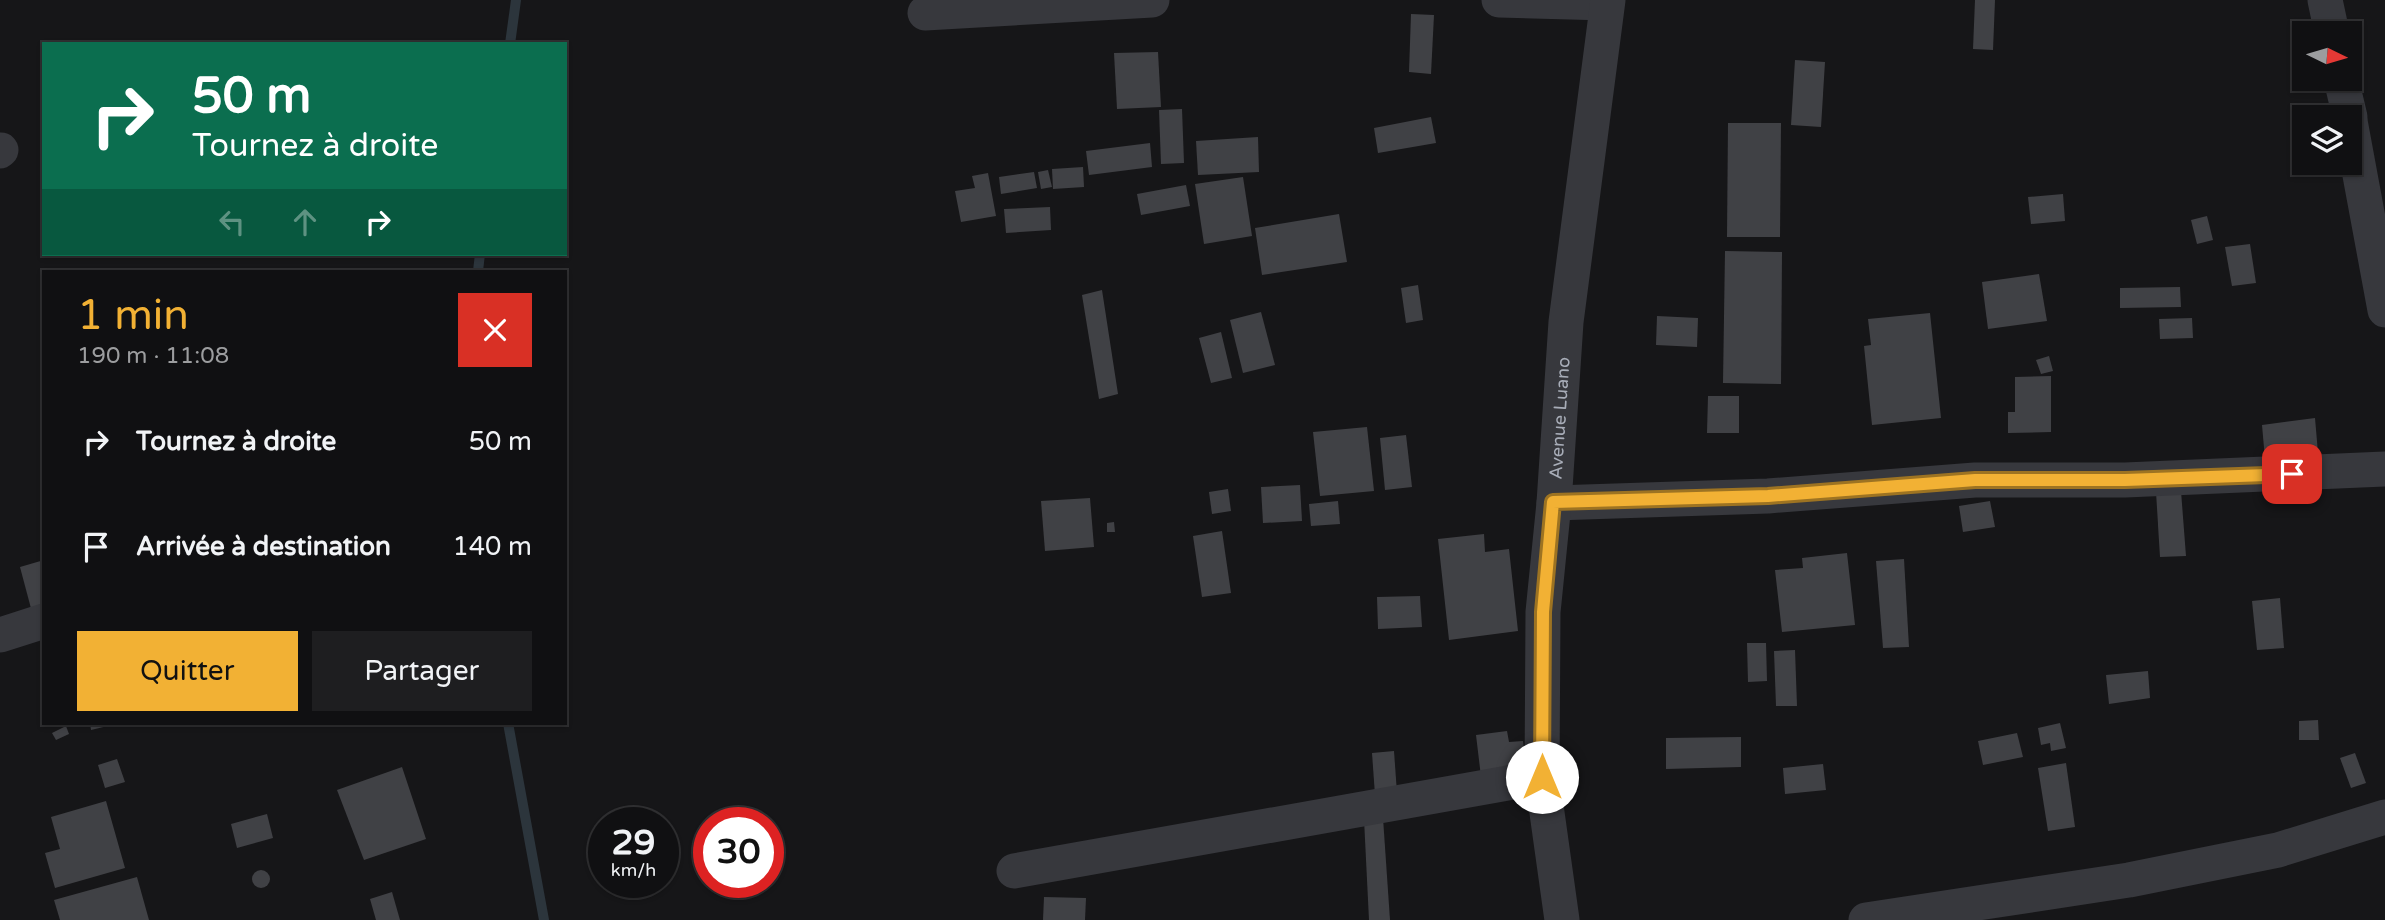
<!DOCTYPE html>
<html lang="fr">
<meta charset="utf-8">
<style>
body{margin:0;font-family:"Varela Round",sans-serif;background:#1e1e20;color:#f1f3f6;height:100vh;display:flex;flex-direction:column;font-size:26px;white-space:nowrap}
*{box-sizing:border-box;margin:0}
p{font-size:23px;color:#9c9d9f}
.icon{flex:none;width:38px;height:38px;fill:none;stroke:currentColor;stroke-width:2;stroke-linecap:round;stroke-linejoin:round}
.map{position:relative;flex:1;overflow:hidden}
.side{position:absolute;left:42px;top:270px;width:525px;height:455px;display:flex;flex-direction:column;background:#101012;border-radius:0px;box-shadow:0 2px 5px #0004,0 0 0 2px #303032}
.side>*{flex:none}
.hud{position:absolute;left:42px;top:42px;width:525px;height:214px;border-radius:0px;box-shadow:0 2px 5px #0004,0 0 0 2px #303032;background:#0b6e4f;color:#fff;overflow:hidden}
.needle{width:46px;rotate:95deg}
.fabs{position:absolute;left:2292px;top:21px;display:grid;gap:14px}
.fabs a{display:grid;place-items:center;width:70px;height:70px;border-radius:0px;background:#101012;box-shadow:0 2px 5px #0004,0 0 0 2px #303032;font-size:35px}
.speed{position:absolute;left:588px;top:807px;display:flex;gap:14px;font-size:35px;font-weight:700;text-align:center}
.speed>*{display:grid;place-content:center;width:91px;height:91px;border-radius:50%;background:#101012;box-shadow:0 2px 5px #0004,0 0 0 2px #303032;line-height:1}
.speed small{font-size:18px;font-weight:400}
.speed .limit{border:10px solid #d22;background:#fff;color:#111}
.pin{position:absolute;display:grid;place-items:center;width:60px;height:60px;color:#fff;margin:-30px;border-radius:14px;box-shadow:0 4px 10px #0006}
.me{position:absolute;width:77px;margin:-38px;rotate:0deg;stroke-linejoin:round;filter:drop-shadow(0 0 5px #0008)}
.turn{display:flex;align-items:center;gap:24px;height:147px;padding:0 35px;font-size:32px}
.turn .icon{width:91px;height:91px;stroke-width:2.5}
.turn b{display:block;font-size:49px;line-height:60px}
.lanes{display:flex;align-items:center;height:66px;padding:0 35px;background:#0003;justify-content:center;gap:35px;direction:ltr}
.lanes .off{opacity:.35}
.round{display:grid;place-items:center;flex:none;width:74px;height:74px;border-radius:0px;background:#1e1e20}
.headline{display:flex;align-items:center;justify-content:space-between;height:119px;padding:0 35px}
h1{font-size:42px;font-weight:600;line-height:52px;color:#f2b134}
.primary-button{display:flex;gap:14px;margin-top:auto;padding:14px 35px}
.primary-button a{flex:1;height:80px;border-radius:0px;background:#f2b134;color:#111;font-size:28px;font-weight:600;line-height:80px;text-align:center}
.primary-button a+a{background:#1e1e20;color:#f1f3f6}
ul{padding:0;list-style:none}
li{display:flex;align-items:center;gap:21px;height:105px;padding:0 35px}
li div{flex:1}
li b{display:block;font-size:26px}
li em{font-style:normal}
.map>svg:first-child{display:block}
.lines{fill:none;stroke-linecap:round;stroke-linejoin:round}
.stream{stroke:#2c353c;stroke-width:10}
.building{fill:#404145}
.street{stroke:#37383d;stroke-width:35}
.route-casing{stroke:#9d7322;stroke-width:18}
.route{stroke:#f2b134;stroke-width:12}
.labels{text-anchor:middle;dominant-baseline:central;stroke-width:5;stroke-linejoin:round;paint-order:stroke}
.street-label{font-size:18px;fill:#a8adb8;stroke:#111113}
</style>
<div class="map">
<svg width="2385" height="920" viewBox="0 0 2385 920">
<rect width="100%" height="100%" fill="#161618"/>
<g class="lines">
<g class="stream">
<path d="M510 44 516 0"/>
<path d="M478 271 480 254"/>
<path d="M508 723 544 920"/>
</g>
</g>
<g class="building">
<path d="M1975 0H1995L1993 50 1973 49Z"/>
<path d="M1411 14 1434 15 1431 74 1409 72Z"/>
<path d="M1158 52 1161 107 1117 109 1114 53Z"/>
<path d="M1795 60 1825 62 1821 127 1791 125Z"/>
<path d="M1182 109 1184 163 1161 164 1159 110Z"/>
<path d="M1431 117 1436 143 1378 153 1374 128Z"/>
<path d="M1728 123H1781L1780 237H1727Z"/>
<path d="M1258 137 1259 172 1198 175 1196 141Z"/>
<path d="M1150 143 1152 167 1089 175 1086 151Z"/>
<path d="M1083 167 1084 187 1053 189 1052 169Z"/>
<path d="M1048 170 1052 187 1041 189 1038 172Z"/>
<path d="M1034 172 1037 188 1001 194 999 177Z"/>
<path d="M988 173 996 216 961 222 955 191 975 188 972 176Z"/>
<path d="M1243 177 1252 236 1204 244 1195 184Z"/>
<path d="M1186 185 1190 206 1141 215 1137 194Z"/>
<path d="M2063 194 2065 221 2031 224 2028 197Z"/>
<path d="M1050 207 1051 230 1006 233 1004 209Z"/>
<path d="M1339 214 1347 262 1262 275 1255 228Z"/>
<path d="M2207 216 2213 240 2197 244 2191 220Z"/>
<path d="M2250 244 2256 283 2232 286 2225 247Z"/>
<path d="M1725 251 1782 252 1781 384 1723 383Z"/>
<path d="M2039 274 2047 321 1988 329 1982 282Z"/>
<path d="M1418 285 1423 320 1406 323 1401 288Z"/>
<path d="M2180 287 2181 307 2120 308V288Z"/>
<path d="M1102 290 1118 394 1099 399 1082 295Z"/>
<path d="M1261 312 1275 365 1243 373 1230 320Z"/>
<path d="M1930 313 1941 418 1872 425 1864 346 1871 345 1868 319Z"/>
<path d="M1657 316 1698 318 1697 347 1656 345Z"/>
<path d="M2192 318 2193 338 2160 339 2159 319Z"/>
<path d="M1221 332 1232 378 1211 383 1199 338Z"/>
<path d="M2049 356 2053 371 2041 374 2036 360Z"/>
<path d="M2051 376V432L2008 433V412H2015V377Z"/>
<path d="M1708 396H1739V433H1707Z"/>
<path d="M2315 418 2318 453 2265 459 2262 425Z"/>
<path d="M1367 427 1374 491 1320 496 1313 432Z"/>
<path d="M1406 435 1412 487 1385 490 1380 438Z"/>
<path d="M1300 485 1302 521 1263 523 1261 487Z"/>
<path d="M1228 489 1231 511 1212 514 1209 492Z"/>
<path d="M2181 491 2186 556 2160 557 2156 492Z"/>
<path d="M1090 498 1094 547 1045 551 1041 501Z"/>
<path d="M1338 501 1340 524 1311 526 1309 504Z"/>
<path d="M1990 501 1995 527 1963 532 1959 506Z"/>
<path d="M1114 522 1115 532H1107V523Z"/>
<path d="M1222 531 1231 593 1202 597 1193 536Z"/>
<path d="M1484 534 1485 552 1509 549 1518 631 1449 640 1438 539Z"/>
<path d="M1847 553 1855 625 1782 632 1775 570 1803 568 1802 558Z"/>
<path d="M1904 559 1909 647 1883 648 1876 561Z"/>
<path d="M44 560V613L33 616 20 567Z"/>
<path d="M1420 596 1422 627 1378 629 1377 597Z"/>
<path d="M2280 598 2284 648 2257 650 2252 601Z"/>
<path d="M1747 643H1766L1767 681 1748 682Z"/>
<path d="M1795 650 1797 706H1776L1774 651Z"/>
<path d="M2148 671 2150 698 2109 704 2106 675Z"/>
<path d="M2318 720 2319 740H2299V721Z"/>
<path d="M90 723H116V724L91 730Z"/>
<path d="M2060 723 2066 748 2051 751 2050 743 2041 745 2038 728Z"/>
<path d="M66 726 69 734 56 740 52 733Z"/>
<path d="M1507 731 1509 742 1523 741 1528 780 1482 785 1476 735Z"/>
<path d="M2017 733 2023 757 1983 765 1978 741Z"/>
<path d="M1741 737V767L1666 769V738Z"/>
<path d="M1394 751 1397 793 1375 795 1372 753Z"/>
<path d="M2355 753 2366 783 2351 788 2340 758Z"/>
<path d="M117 759 125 782 105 788 98 765Z"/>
<path d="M2066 763 2075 827 2048 831 2038 768Z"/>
<path d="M1823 764 1826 790 1785 794 1783 768Z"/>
<path d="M402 767 426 839 364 860 337 790Z"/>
<path d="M106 801 125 868 55 888 45 853 60 849 51 817Z"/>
<path d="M267 814 273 838 237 848 231 824Z"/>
<path d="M1383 818 1390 920H1369L1364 819Z"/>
<circle cx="261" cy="879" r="9"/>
<path d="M137 877 149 920H60L54 900Z"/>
<path d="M392 892 400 920H376L370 899Z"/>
<path d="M1044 897 1086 898 1085 920H1043Z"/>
</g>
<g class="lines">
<g class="street">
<path d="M1499 0 1607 3"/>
<path d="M2325 0 2332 33"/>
<path d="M925 13 1152 0"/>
<path d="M2341 79 2350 117"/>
<path d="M2350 121 2385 310"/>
<path d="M0 151 1 150"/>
<path d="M1554 503 1768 496 1975 480H2125L2385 469"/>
<path d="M0 635 44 621"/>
<path d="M1014 871 1542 777"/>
<path id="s1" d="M1562 920 1542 777 1543 612 1554 503 1566 322 1608 0"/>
<path d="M1866 920 2129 880 2278 850 2385 817"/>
</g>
</g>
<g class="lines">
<g class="route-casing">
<path id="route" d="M1542 777 1543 612 1553 502 1768 496 1975 480H2125L2292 474"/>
</g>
<use href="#route" class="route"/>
</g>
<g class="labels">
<g class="street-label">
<text stroke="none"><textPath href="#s1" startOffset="504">Avenue Luano</textPath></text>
</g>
</g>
</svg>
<div class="fabs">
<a><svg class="needle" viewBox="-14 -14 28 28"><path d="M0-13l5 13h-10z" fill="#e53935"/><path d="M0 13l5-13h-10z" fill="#9c9d9f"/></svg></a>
<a><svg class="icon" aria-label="layers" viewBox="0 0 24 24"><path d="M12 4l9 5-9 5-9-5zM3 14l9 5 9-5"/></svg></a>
</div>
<div class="speed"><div>29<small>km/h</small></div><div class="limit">30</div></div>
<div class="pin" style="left:2292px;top:474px;background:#d93025"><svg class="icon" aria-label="arrive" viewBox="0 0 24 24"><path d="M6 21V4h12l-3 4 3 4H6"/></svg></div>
<svg class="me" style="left:1542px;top:777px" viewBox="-20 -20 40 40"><circle r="19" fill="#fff"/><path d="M0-13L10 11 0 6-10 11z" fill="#f2b134"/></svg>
<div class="hud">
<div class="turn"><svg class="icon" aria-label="right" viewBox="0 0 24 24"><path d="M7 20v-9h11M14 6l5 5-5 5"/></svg><div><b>50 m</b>Tournez à droite</div></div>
<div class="lanes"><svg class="icon off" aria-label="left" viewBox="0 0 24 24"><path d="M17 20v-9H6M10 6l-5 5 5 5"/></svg><svg class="icon off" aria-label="ahead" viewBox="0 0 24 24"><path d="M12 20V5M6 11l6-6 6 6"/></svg><svg class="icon" aria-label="right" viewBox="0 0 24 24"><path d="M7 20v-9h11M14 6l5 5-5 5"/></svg></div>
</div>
<section class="side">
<div class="headline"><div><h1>1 min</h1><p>190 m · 11:08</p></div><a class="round" style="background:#d93025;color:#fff"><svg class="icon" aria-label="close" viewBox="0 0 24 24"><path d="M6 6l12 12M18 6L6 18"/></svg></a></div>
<ul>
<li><svg class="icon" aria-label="right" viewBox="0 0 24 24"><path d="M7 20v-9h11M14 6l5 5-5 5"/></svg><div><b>Tournez à droite</b></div><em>50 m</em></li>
<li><svg class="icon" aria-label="arrive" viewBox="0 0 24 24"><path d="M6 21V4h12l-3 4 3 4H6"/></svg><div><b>Arrivée à destination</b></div><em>140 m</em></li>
</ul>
<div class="primary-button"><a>Quitter</a><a>Partager</a></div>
</section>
</div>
